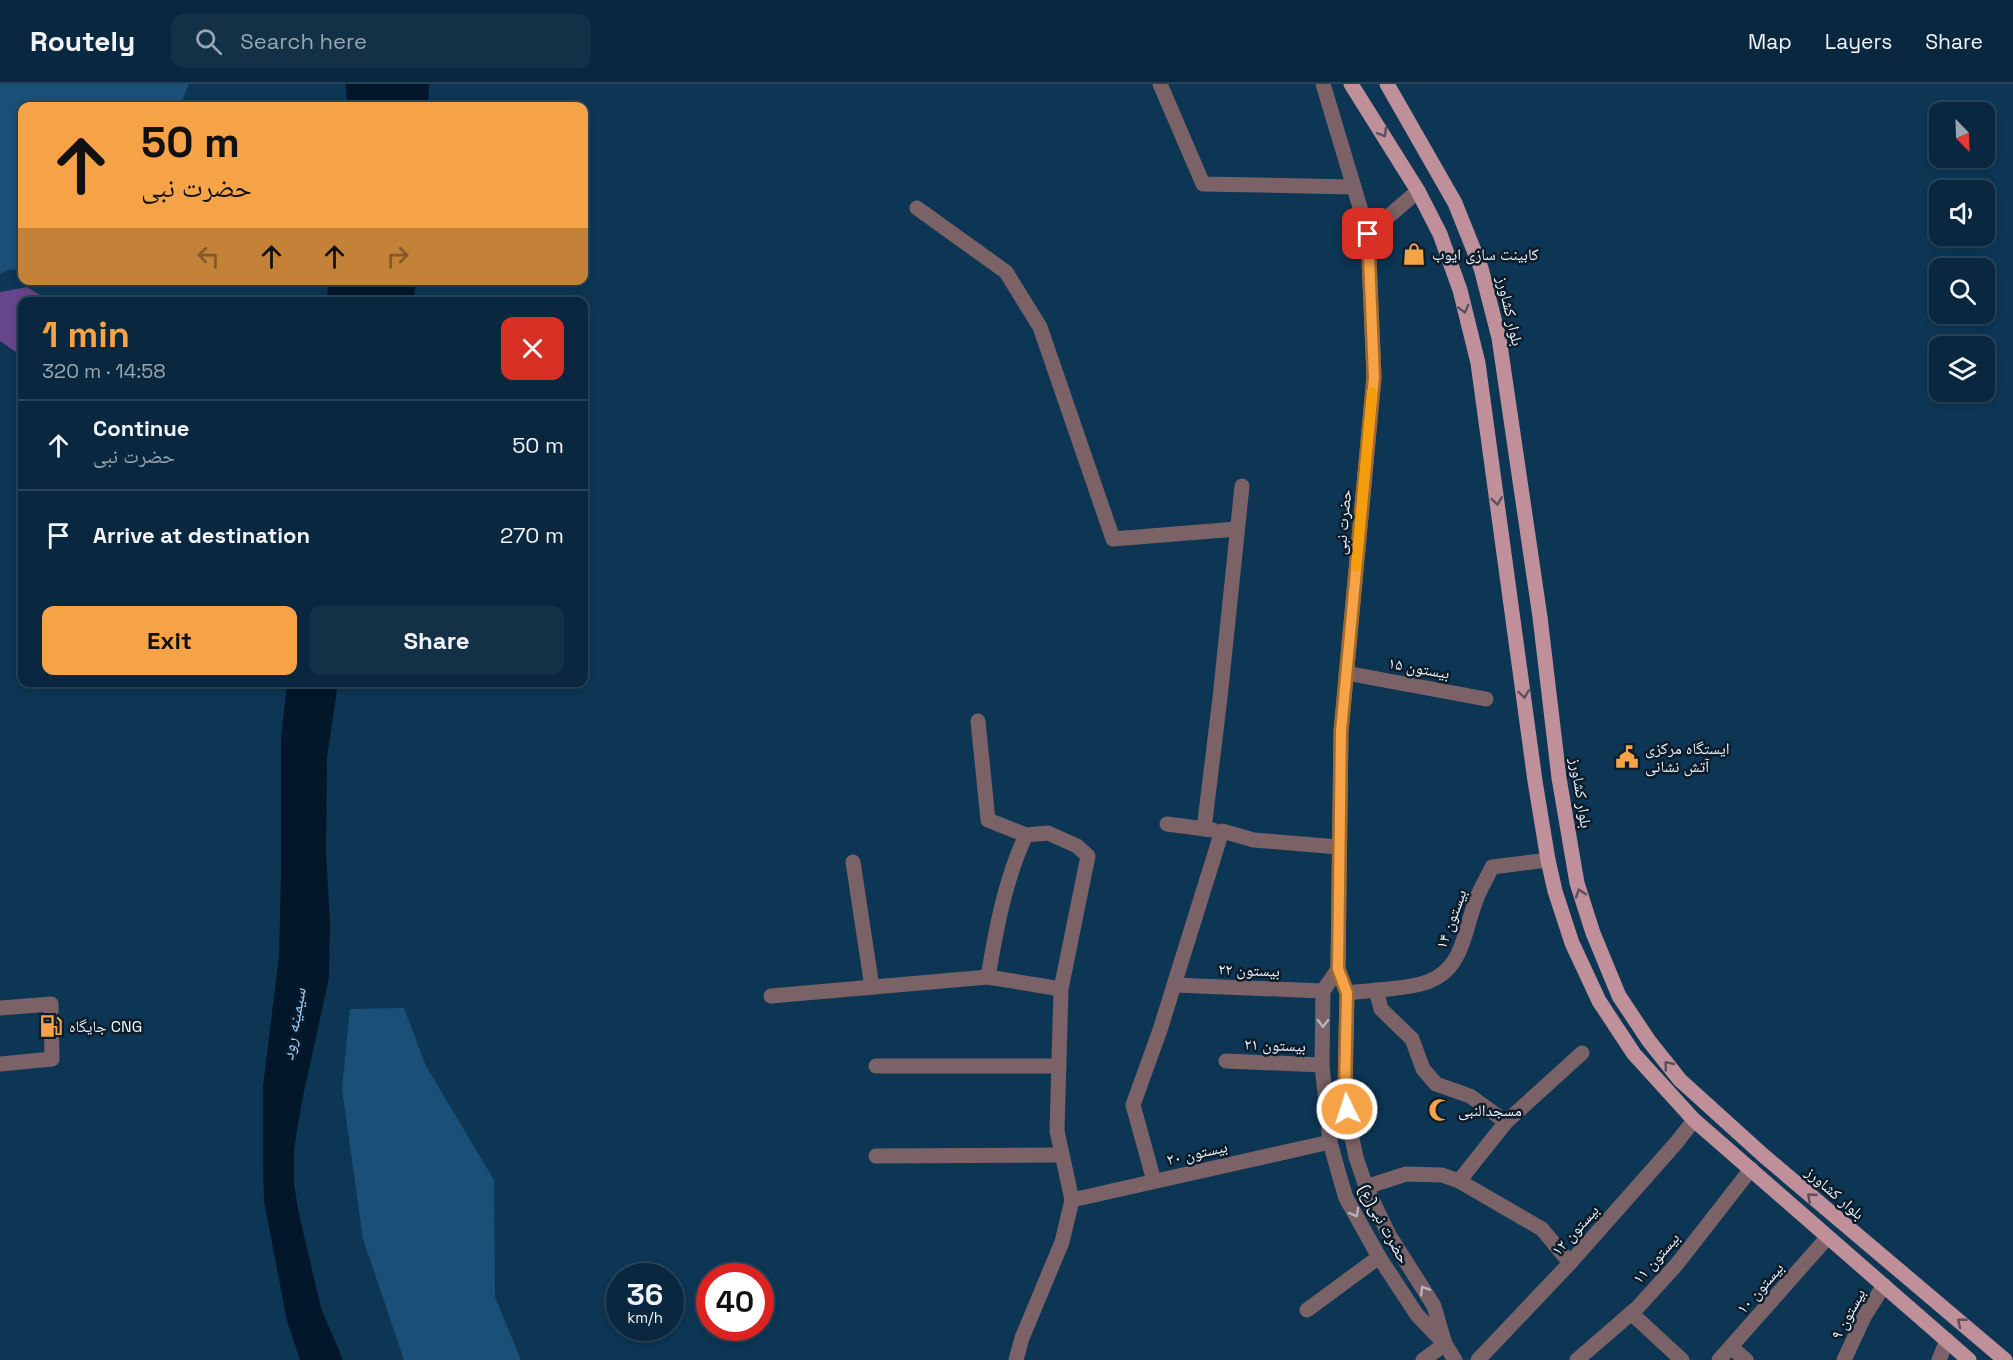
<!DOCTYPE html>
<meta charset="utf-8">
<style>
body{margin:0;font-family:"Space Grotesk","Noto Naskh Arabic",sans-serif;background:#123046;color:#f1f3f6;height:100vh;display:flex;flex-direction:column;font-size:22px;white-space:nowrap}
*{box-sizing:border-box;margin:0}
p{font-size:20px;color:#99a6b0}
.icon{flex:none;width:33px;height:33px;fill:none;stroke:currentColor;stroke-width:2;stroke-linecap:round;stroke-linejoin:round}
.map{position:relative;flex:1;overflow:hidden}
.drawer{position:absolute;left:18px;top:213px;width:570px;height:390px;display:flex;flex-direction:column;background:#09283f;border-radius:12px;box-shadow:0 3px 9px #0003,0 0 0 2px #294459}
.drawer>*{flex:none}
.top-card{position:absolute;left:18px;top:18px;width:570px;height:183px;border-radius:12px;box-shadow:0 3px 9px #0003,0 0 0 2px #294459;background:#f6a247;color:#111;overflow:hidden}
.needle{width:39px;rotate:157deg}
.buttons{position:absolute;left:1929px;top:18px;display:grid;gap:12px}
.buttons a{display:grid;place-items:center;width:66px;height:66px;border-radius:12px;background:#09283f;box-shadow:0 3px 9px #0003,0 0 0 2px #294459;font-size:30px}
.speed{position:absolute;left:606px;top:1179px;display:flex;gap:12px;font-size:30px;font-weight:700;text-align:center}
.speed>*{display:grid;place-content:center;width:78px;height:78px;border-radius:50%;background:#09283f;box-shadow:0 3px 9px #0003,0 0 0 2px #294459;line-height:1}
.speed small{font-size:15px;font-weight:400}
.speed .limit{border:9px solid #d22;background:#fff;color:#111}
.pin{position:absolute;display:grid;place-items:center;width:51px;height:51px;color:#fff;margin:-26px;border-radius:12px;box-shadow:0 3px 9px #0006}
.me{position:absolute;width:66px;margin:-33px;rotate:356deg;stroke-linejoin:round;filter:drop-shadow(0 0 4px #0008)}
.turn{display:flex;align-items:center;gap:21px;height:126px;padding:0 24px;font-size:27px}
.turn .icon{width:78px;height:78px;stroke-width:2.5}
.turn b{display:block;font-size:42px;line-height:51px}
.lanes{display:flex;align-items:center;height:57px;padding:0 24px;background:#0003;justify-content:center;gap:30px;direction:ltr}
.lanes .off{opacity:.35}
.round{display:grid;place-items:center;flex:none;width:63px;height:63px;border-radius:12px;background:#123046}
.head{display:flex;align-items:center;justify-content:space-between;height:102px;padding:0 24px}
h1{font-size:36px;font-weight:800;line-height:45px;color:#f6a247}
.cta{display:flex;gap:12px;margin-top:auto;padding:12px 24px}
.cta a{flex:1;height:69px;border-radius:12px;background:#f6a247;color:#111;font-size:24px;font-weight:800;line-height:69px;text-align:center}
.cta a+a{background:#123046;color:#f1f3f6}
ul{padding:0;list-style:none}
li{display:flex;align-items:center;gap:18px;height:90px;padding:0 24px;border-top:2px solid #294459}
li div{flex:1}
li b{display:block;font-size:22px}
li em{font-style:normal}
header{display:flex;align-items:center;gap:36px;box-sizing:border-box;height:84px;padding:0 30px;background:#09283f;border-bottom:2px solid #294459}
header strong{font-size:28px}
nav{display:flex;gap:33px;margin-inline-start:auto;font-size:21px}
.search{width:420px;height:54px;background:#123046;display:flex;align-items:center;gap:15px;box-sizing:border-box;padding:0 21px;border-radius:12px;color:#99a6b0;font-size:22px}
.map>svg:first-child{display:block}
.green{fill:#1a5078}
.water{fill:#02182a}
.building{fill:#66458a}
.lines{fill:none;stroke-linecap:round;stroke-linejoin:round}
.minor{stroke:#7a6267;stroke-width:15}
.major{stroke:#bf909a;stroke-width:15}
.oneway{stroke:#5d505c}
.oneway2{stroke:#b9b3ba}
.route-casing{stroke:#a0692e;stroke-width:15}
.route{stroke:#f6a247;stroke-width:10}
.slow{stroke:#f59e0b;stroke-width:10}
.labels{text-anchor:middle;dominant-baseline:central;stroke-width:5;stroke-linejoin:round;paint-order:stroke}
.poi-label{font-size:16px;fill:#edf5fd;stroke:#0c1c2a;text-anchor:start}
.street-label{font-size:16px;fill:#edf5fd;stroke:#0c1c2a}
.water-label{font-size:18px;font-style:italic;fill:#97cefc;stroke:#0c1c2a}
</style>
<header>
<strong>Routely</strong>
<div class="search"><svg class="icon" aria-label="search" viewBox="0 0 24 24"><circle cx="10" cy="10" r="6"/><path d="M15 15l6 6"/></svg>Search here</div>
<nav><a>Map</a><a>Layers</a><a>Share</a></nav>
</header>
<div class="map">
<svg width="2013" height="1276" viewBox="0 0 2013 1276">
<rect width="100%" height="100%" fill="#0c3654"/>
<g class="green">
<path d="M0 0H189L180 22H22V185L8 186 0 190Z"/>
<path d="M404 924 426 982 494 1096 495 1213 521 1276H404L363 1155 342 1005 350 925Z"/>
</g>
<g class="water">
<path d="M346 0H429L428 22H347Z"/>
<path d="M329 197V196L416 197 413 217H326Z"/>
<path d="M287 599H338L327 674 326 768 330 837 329 894 303 1012 294 1065V1100L299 1130 321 1224 343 1276H300L287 1237 264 1117 263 1079V1002L279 872 281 790V654Z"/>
</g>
<path class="building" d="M27 203 51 218H22V272L0 257V208Z"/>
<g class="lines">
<g class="minor">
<path d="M1160 0 1203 100 1354 103"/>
<path d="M1323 0 1368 150 1374 293 1341 647 1338 885 1347 909 1345 1005 1350 1045 1356 1073 1366 1103 1389 1151 1434 1222 1445 1260"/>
<path d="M917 124 1006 188 1040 243 1113 455 1237 445"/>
<path d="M1368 150 1418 107"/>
<path d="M1346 589 1486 615"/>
<path d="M978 637 988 736 1026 751"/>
<path d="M1167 740 1213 746"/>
<path d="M1204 745 1220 614 1242 402"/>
<path d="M853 778 872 903"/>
<path d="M1338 885 1323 907 1322 981 1330 1058 1338 1087 1346 1114 1379 1173 1417 1231 1445 1260 1455 1276"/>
<path d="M1174 901 1323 907"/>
<path d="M1376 906 1381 925 1412 955 1423 985 1436 1000 1470 1012 1506 1038 1582 969"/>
<path d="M1347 909C1370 906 1394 906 1416 901 1463 892 1462 853 1476 816 1480 805 1487 794 1492 783L1548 776"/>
<path d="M771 912 988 893"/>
<path d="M0 924 51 920 52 975 0 980"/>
<path d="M1226 977 1322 981"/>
<path d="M876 982H1059"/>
<path d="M876 1072 1062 1071"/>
<path d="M1154 1097 1133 1021 1160 946 1222 747 1254 756 1338 763"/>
<path d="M1459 1097 1506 1038"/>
<path d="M1366 1103 1406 1090 1442 1091 1459 1097 1542 1145 1570 1179"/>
<path d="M1072 1116 1330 1058"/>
<path d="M1307 1226 1379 1173"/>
<path d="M1631 1229 1682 1276"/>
<path d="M1732 1264 1746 1276"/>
<path d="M1016 1276 1022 1254 1062 1158 1072 1116 1057 1047 1061 905 1088 772 1077 762 1048 749 1026 751C1005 795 996 846 988 893L1061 905"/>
<path d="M1423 1276 1445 1260"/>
<path d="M1478 1276 1570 1179 1677 1058 1694 1036"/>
<path d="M1577 1276 1637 1224 1677 1180 1751 1085"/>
<path d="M1719 1276 1827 1154"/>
<path d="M1844 1276 1864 1233 1884 1201"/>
<path d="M1939 1276 1947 1256"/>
</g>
<g class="major">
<path d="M1351 0 1418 107 1440 150 1460 206 1478 279 1535 697 1548 776 1555 807 1572 859 1599 917 1634 970 1694 1036 1969 1276"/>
<path d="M1387 0 1455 119 1481 184 1499 254 1540 533 1559 694 1577 799 1593 849 1619 912 1649 957 1680 996 1764 1072 2005 1276"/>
</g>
</g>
<defs><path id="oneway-chevron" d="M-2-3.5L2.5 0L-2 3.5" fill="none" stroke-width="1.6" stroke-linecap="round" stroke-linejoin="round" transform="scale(1.5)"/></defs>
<g class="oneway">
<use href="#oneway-chevron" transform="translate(1383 49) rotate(59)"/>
<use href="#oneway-chevron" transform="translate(1464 225) rotate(76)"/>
<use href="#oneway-chevron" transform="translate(1497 417) rotate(82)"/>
<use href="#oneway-chevron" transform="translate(1524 610) rotate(82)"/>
<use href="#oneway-chevron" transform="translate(1580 809) rotate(-108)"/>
<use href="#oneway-chevron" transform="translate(1668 981) rotate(-129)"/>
<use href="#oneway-chevron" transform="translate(1811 1113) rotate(-139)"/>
<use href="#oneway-chevron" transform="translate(1961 1238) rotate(-141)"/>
</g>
<g class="oneway2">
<use href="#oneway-chevron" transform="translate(1323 939) rotate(91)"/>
<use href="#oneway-chevron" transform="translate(1355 1129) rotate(61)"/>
<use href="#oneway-chevron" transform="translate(1424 1206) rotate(-122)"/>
</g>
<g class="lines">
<g class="route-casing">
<path id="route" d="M1347 1025 1345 1005 1347 909 1338 885 1341 647 1374 293 1368 150"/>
</g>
<use href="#route" class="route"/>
<path class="slow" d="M1356 483 1372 308"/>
</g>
<defs>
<g id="shop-bare" transform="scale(1.8)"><path d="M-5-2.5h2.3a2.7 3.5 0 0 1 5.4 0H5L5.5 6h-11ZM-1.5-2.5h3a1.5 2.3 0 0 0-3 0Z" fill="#f6a247" stroke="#0c1c2a" stroke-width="2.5" paint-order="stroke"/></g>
<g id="civic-bare" transform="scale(1.8)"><path d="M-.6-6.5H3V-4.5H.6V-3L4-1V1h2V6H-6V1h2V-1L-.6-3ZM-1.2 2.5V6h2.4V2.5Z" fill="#f6a247" stroke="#0c1c2a" stroke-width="2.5" paint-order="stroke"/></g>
<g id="fuel-bare" transform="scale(1.8)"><path d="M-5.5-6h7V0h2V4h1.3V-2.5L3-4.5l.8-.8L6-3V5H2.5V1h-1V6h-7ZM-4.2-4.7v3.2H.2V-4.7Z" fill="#f6a247" stroke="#0c1c2a" stroke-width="2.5" paint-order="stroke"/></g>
<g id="mosque-bare" transform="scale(1.8)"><path d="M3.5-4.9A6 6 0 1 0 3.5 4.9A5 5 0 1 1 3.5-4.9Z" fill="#f6a247" stroke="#0c1c2a" stroke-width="2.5" paint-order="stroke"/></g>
</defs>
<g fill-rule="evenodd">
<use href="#shop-bare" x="1414" y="170"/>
<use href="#civic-bare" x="1627" y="673"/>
<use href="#fuel-bare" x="51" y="942"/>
<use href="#mosque-bare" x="1440" y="1026"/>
</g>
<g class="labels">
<g class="poi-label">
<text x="1432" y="170">کابینت سازی ایوب</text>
<text x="1645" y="664">ایستگاه مرکزی<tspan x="1645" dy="18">آتش نشانی</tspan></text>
<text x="69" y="942">جایگاه CNG</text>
<text x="1458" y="1026">مسجدالنبی</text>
</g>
<g class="street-label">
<text transform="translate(1510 227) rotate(77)">بلوار کشاورز</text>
<text transform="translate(1343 438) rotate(-85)">حضرت نبی</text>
<text transform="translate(1419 584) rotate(10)">بیستون ۱۵</text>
<text transform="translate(1581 709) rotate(81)">بلوار کشاورز</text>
<text transform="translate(1451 835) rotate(-70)">بیستون ۱۴</text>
<text transform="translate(1249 886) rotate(2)">بیستون ۲۲</text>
<text transform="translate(1275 961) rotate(2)">بیستون ۲۱</text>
<text transform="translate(1197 1069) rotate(-13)">بیستون ۲۰</text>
<text transform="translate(1835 1109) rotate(41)">بلوار کشاورز</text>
<text transform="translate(1384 1140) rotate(61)">حضرت نبی(ع)</text>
<text transform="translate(1575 1146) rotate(-48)">بیستون ۱۲</text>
<text transform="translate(1656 1174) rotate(-49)">بیستون ۱۱</text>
<text transform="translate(1760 1204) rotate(-49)">بیستون ۱۰</text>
<text transform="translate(1848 1230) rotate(-62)">بیستون ۹</text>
</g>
<g class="water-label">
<text transform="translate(293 940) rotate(-80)">سیمینه رود</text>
</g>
</g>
</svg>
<div class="buttons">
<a><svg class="needle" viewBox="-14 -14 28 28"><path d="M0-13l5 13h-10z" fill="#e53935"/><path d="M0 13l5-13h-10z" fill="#99a6b0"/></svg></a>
<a><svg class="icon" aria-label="sound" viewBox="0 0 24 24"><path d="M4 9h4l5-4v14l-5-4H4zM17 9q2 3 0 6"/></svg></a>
<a><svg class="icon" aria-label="search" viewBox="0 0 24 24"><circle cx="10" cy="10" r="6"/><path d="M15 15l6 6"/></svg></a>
<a><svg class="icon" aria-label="layers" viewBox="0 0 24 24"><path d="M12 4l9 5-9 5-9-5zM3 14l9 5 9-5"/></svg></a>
</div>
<div class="speed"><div>36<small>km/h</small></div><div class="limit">40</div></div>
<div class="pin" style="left:1368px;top:150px;background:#d93025"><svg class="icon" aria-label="arrive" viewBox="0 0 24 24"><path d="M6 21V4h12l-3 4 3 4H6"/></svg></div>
<svg class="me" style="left:1347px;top:1025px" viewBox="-20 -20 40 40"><circle r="17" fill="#f6a247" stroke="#fff" stroke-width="3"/><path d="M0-11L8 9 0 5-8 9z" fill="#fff"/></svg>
<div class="top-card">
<div class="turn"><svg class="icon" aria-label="ahead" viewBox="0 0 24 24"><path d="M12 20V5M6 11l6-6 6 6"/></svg><div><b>50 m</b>حضرت نبی</div></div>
<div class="lanes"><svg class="icon off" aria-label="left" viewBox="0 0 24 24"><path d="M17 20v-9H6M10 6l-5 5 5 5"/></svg><svg class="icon" aria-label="ahead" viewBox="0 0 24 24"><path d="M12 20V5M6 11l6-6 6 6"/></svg><svg class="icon" aria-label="ahead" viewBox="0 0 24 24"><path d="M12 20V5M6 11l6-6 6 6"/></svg><svg class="icon off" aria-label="right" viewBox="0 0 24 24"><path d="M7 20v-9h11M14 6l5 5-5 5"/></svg></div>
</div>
<section class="drawer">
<div class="head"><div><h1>1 min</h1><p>320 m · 14:58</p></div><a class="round" style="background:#d93025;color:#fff"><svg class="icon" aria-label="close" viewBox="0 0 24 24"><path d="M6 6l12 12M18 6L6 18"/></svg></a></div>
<ul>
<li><svg class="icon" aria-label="ahead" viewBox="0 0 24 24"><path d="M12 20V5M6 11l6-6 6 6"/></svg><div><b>Continue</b><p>حضرت نبی</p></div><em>50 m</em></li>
<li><svg class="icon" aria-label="arrive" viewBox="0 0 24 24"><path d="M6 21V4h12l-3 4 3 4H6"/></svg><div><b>Arrive at destination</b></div><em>270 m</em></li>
</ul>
<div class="cta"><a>Exit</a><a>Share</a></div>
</section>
</div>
